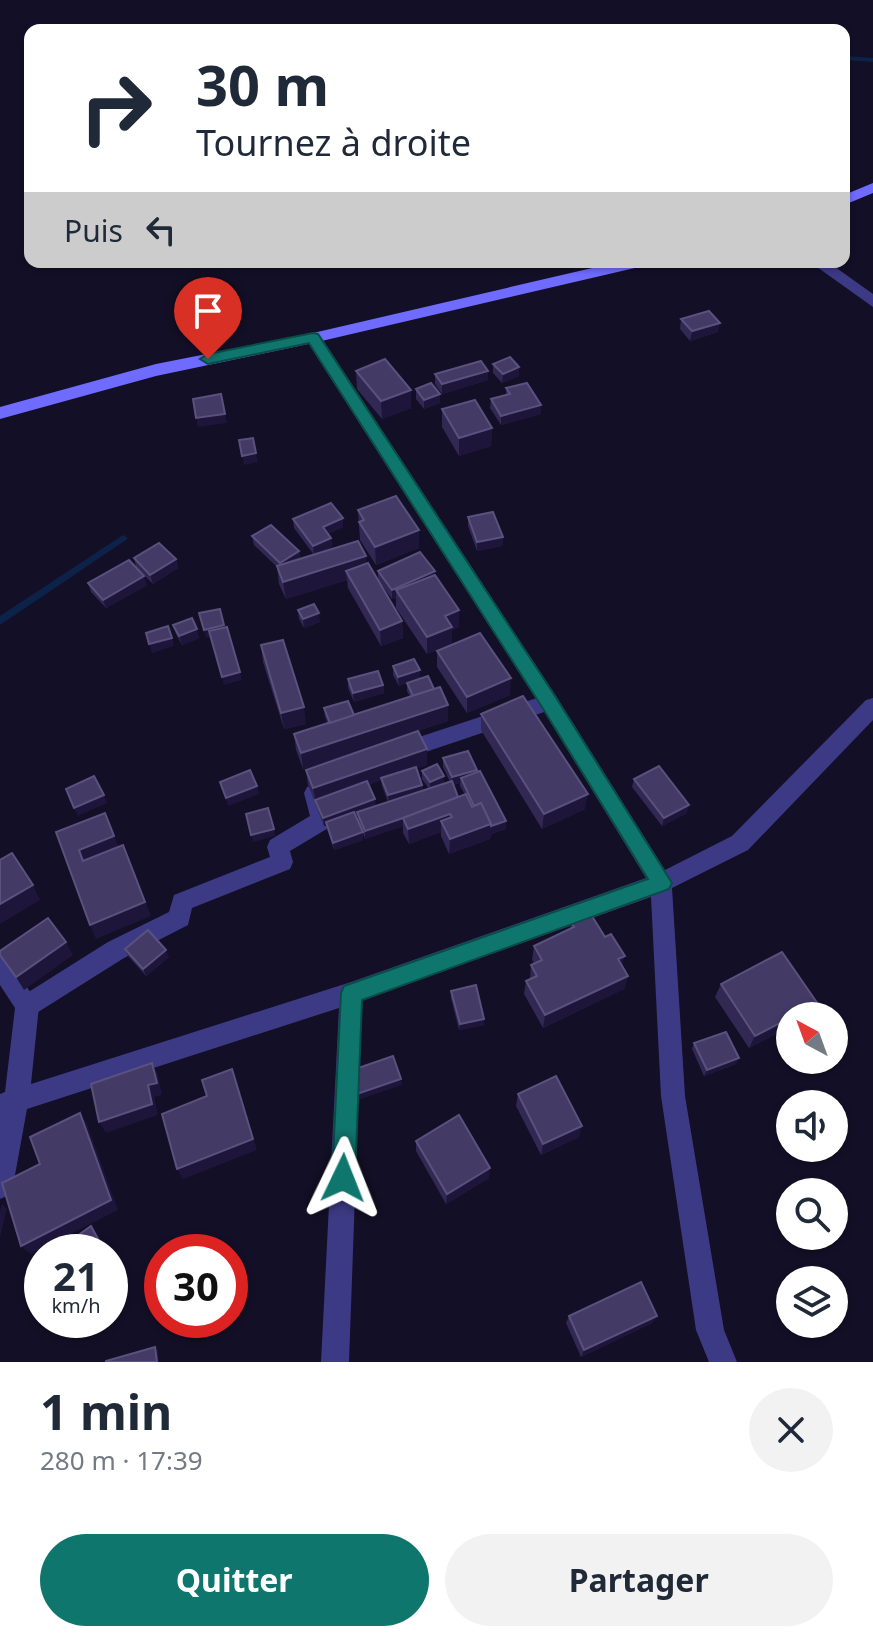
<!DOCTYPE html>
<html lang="fr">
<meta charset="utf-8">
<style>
body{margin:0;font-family:"Noto Sans",sans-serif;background:#f2f2f3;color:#1f2937;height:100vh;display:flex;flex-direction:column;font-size:30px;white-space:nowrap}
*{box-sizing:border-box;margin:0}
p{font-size:26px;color:#747a83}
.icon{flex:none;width:44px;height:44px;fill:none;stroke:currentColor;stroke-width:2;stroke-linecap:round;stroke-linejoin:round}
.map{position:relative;height:1362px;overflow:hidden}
.panel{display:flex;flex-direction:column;background:#fff;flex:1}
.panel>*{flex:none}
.guide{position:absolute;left:24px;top:24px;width:826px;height:244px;border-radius:16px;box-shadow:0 2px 6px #0004;background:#fff;color:#1f2937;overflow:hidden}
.needle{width:52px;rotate:319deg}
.buttons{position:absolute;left:776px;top:1002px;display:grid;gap:16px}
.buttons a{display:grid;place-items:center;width:72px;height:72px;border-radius:50%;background:#fff;box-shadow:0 2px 6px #0004;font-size:40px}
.speed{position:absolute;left:24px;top:1234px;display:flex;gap:16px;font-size:40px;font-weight:700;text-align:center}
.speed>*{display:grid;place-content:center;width:104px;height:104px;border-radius:50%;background:#fff;box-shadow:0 2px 6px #0004;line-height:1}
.speed small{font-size:20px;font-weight:400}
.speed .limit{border:12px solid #d22;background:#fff;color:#111}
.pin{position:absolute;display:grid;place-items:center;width:68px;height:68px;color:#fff;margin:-82px -34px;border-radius:50% 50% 50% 0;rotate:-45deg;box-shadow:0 0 8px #0007}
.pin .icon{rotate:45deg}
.me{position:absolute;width:88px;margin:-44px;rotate:2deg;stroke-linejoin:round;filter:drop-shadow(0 0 6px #0008)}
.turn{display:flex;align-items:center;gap:28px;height:168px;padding:0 40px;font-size:36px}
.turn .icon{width:104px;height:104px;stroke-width:2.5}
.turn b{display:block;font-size:56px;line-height:68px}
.then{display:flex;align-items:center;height:76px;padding:0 40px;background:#0003;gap:16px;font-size:30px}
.round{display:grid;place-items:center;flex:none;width:84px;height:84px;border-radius:42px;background:#f2f2f3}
.summary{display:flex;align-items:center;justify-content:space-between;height:136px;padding:0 40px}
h1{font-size:48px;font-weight:700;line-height:60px}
.button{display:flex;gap:16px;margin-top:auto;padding:16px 40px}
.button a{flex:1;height:92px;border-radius:48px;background:#0f766e;color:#fff;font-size:32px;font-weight:700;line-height:92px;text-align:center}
.button a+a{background:#f2f2f3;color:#1f2937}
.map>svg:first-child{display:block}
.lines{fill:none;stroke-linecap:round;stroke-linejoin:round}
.stream{fill:#0c2248;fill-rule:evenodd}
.lane{fill:#3d3a85;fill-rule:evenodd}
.street{fill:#3d3a85;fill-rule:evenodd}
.secondary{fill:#6f6bff;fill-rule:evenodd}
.wall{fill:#312854;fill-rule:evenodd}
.shaded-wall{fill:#1d163a}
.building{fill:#433a66;stroke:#5a527e;stroke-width:2}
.route{fill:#0f766e;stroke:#0a4d48;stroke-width:2}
</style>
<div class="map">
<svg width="873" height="1362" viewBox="0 0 873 1362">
<rect width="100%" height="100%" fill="#130f26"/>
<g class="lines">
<g class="stream">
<path d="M844 56 873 58V62L844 60Z"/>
<path d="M123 535 128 538 126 540 0 625V616Z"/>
</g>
<g class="lane">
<path d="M549 694 556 696 559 702 556 708 399 761 392 758 389 752 392 746Z"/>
<path d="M315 784 323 787 333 820 330 827 290 851 293 862 290 869 192 908 188 925 124 958 35 1014 27 1017 19 1014 15 1006 19 998 108 942 169 912 174 895 270 857 267 847 270 840 310 816 304 793 307 787Z"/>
</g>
<g class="street">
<path d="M810 262H828L873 294V307Z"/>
<path d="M313 333 319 334 556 696 665 870 732 836 866 700 873 698V720L748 850 672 888 685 1096 724 1330 737 1362H709L696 1330 661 1096 651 897 362 1000 349 1362H321L339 1008 27 1109 13 1186 9 1195 0 1199V1094L5 1092 15 1008 0 985V954L8 957 39 1006 31 1084 351 982 646 878 542 708 305 338Z"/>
</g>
<g class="secondary">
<path d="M873 183V193L844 205V195Z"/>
<path d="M618 262H647L639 267 313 343 156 376 0 419V407L156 364 313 333Z"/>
</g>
</g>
<g class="wall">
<path d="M681 319 718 332 690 341 680 329Z"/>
<path d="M493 364 519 367V376L502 383 493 373Z"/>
<path d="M356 371 411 390V408L382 419 357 389Z"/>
<path d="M435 374 488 380 442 394 435 384Z"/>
<path d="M506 388 541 405V414L501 425 490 408 491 399 506 395Z"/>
<path d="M416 389 440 403 424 409 416 399Z"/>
<path d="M442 409 492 428 491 446 459 456 442 427Z"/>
<path d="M358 510 419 530V548L376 565 360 540Z"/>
<path d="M468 517 503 537 502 546 477 551 468 526Z"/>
<path d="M293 519 343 527 328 534 331 538 332 547 316 554 366 556V564L402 621 403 638 381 646 348 588 347 580 286 599 279 584 277 567 254 545 252 536 299 551 300 559 314 555 294 528Z"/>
<path d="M134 558 176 559 178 568 153 584 136 567Z"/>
<path d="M378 571 435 575 459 610V627L452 630V644L427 654 396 608V598L392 599 378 580Z"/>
<path d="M88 583 147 585 106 608 91 592Z"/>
<path d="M298 610 320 622 304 628 299 619Z"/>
<path d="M173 625 199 638 182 645 176 634Z"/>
<path d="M261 645 306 724 284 729 263 662Z"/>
<path d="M437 651 510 695 467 713 437 667Z"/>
<path d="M393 666 420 670V679L434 689 448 705V721L303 769 296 750 294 734 328 724 325 717 324 708 354 715 410 697 407 691V683L399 686 393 675Z"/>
<path d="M348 679 383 685 384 693 354 702 348 688Z"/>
<path d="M481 714 585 809 542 829 481 730Z"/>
<path d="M443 758 477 770V772L506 821V829L491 834 490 839 449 854 441 836V832L409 844 403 833V826L365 839 358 820V814L355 815 363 832V840L334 850 326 826H324L308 785 306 770 427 765 416 768 422 785 423 791 429 789 422 779V771L444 784 450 782 443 767ZM381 780 382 786 388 802 376 806 368 785ZM460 783V786L465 795 458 797 453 785Z"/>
<path d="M634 779 687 813 662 826 632 787Z"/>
<path d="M571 921 622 966 628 976 624 989 543 1028 524 994 526 981 530 979 531 965 534 963 532 960 534 946 570 929Z"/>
<path d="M125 949 169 957 146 976 128 956Z"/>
<path d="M721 984 818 1004 811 1016H790V1027L749 1048 715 997Z"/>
<path d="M451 991 484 1019V1025L459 1030 451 998Z"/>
<path d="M694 1043 736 1064 704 1076 692 1049Z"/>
<path d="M518 1094 579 1137 541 1155 516 1106Z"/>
<path d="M416 1141 489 1178 446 1204 416 1151Z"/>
<path d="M569 1316 652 1323 581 1357 566 1323Z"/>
</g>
<g class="shaded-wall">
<path d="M720 323 718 332 690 341 692 331Z"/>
<path d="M519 367V376L502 383 503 374Z"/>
<path d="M488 371V380L442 394V384Z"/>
<path d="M411 390V408L382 419 381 401Z"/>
<path d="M440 394V403L424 409V400Z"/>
<path d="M541 405V414L501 425V416Z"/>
<path d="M225 414 227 423 198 427 196 418Z"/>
<path d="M492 428 491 446 459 456V438Z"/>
<path d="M256 453 258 462 244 465 242 456Z"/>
<path d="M343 518V527L323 536V527Z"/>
<path d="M419 530V548L376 565 375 547Z"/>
<path d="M503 537 502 546 477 551V542Z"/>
<path d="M331 538 332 547 314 555 313 546Z"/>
<path d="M299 551 300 560 282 572 280 563Z"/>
<path d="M366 556 367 574 346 571 347 580 286 599 283 582Z"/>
<path d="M176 559 178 568 153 584 150 575Z"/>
<path d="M435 571V580L396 590V598L392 599V590Z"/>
<path d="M144 576 147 585 106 608 103 600Z"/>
<path d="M459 610V627L452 630V644L427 654V637L445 616Z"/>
<path d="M319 613 320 622 304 628 303 619Z"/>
<path d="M402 621 403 638 381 646 380 630Z"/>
<path d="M224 625 226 634 206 638 204 630Z"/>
<path d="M197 629 199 638 182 645 179 636Z"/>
<path d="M172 638 174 646 152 653 149 644Z"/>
<path d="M420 670V679L399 686 398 677Z"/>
<path d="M240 672 242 680 224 685 222 677Z"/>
<path d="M511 678 510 695 467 713V697Z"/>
<path d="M383 685 384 693 354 702 353 693Z"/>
<path d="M448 705V721L303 769 301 753Z"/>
<path d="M304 707 306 724 284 729 281 713Z"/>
<path d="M427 749V765L317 803 315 800 316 803 313 788Z"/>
<path d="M477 770 476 778H461L460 783 451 785 452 777Z"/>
<path d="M444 776V784L430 790V782Z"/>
<path d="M422 785 423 793 389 803 388 795Z"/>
<path d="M257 786 259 794 228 806 226 798Z"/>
<path d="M588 794 585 809 542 829 544 814Z"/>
<path d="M104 795 107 803 78 816 74 808Z"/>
<path d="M375 799 376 807 327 825 326 822V826H324L323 818Z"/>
<path d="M689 805 687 813 662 826 664 818Z"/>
<path d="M450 814 449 829 441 821V832L409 844 408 829Z"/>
<path d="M403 818V826L365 839V831Z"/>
<path d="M506 821V829L491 834 490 839 449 854 450 839 491 824Z"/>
<path d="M274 829 275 836 253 842 251 835Z"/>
<path d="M363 832V840L334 850 333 843Z"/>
<path d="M114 836 120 851 83 861 79 850Z"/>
<path d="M129 860 151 916 96 939 90 925Z"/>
<path d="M33 885 40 900 0 924V904Z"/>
<path d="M66 942 73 955 24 990 16 977Z"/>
<path d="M166 950 169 957 146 976 143 969Z"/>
<path d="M625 956 621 970 618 959Z"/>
<path d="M628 976 624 989 543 1028 545 1015Z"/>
<path d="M818 1004 811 1016H794Z"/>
<path d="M790 1018V1027L749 1048 755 1036Z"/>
<path d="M484 1019V1025L459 1030 460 1024Z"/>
<path d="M739 1058 736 1064 704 1076 707 1070Z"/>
<path d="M152 1063 158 1075 162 1095 154 1097 158 1115 106 1133 99 1122 148 1085Z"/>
<path d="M401 1079 402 1085 352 1102 351 1096Z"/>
<path d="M236 1081 257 1150 183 1179 177 1169Z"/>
<path d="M80 1113 87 1124 118 1210 31 1254 21 1246Z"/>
<path d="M582 1126 579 1137 541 1155 543 1144Z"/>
<path d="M490 1168 489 1178 446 1204 447 1194Z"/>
<path d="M2 1204 7 1209 0 1237V1211Z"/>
<path d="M91 1226 98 1235 108 1252H105Z"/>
<path d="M110 1256 125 1281 110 1292Z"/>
<path d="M657 1316 652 1323 581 1357 584 1350Z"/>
<path d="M89 1320H107L88 1334 80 1327Z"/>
<path d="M155 1347 158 1350 159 1362H157Z"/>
</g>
<g class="building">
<path d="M709 311 720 323 692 331 681 319Z"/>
<path d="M510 357 519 367 503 374 493 364Z"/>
<path d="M385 359 411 390 381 401 356 371Z"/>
<path d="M481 361 488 371 442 384 435 374Z"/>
<path d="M431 383 440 394 424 400 416 389Z"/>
<path d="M527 383 541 405 501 416 491 399 510 394 506 388Z"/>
<path d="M221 394 225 414 196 418 193 399Z"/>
<path d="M475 400 492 428 459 438 442 409Z"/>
<path d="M253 438 256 453 242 456 239 440Z"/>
<path d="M396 496 419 530 375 547 359 522 364 520 358 510Z"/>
<path d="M331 503 343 518 323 527 331 538 313 546 293 519Z"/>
<path d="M493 512 503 537 477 542 468 517Z"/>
<path d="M271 525 299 551 280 563 252 536Z"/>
<path d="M358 541 366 556 283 582 277 566Z"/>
<path d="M159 543 176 559 150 575 134 558Z"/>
<path d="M420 552 435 571 392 590 378 571Z"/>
<path d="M129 560 144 576 103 600 88 583Z"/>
<path d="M368 563 402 621 380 630 346 571Z"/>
<path d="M435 575 459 610 445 616 452 627 427 637 396 590Z"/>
<path d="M314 604 319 613 303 619 298 610Z"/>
<path d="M220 609 224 625 204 630 199 613Z"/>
<path d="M192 618 197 629 179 636 173 625Z"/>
<path d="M168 626 172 638 149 644 146 633Z"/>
<path d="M227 627 240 672 222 677 209 631Z"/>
<path d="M480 633 511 678 467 697 437 651Z"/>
<path d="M283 640 304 707 281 713 261 645Z"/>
<path d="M414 659 420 670 398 677 393 666Z"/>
<path d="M378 671 383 685 353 693 348 679Z"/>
<path d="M428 676 434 689 413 696 407 683Z"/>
<path d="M440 687 448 705 301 753 294 734Z"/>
<path d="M523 696 588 794 544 814 481 714Z"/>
<path d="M348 701 354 715 330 723 324 708Z"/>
<path d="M418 731 427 749 313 788 306 770Z"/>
<path d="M468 751 477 770 452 777 443 758Z"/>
<path d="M437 764 444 776 430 782 422 771Z"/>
<path d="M659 766 689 805 664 818 634 779Z"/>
<path d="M416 767 422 785 388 795 381 778Z"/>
<path d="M250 770 257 786 226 798 220 782Z"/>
<path d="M480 771 506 821 491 826V824L481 803 474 806 461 778Z"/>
<path d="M94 776 104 795 74 808 66 789Z"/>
<path d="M367 781 375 799 323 818 315 800Z"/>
<path d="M452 781 458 797 403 818 365 831 357 812Z"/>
<path d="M466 794 472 807 481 803 491 824 450 839 441 821 452 817 450 814 408 829 403 818Z"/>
<path d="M268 808 274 829 251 835 246 814Z"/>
<path d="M354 812 363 832 333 843 326 822Z"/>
<path d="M105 813 114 836 79 850 83 861 123 845 145 902 90 925 56 832Z"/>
<path d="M12 853 33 885 0 904V860Z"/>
<path d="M590 913 605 937 611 934 625 956 618 959 628 976 545 1015 526 981 537 976 531 965 542 960 534 946 574 927 571 921Z"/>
<path d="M48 918 66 942 16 977 0 955V951Z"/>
<path d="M148 930 166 950 143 969 125 949Z"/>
<path d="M782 952 818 1004 794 1016H790V1018L755 1036 721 984Z"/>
<path d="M476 985 484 1019 460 1024 451 991Z"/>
<path d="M726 1032 739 1058 707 1070 694 1043Z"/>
<path d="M393 1056 401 1079 351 1096 344 1073Z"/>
<path d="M152 1063 157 1083 148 1085 152 1104 99 1122 91 1084Z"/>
<path d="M232 1069 253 1139 177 1169 162 1114 207 1096 202 1080Z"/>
<path d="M556 1076 582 1126 543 1144 518 1094Z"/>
<path d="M80 1113 111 1200 21 1246 2 1183 40 1164 30 1137Z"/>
<path d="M459 1115 490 1168 447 1194 416 1141Z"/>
<path d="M91 1226 105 1252H55Z"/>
<path d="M110 1260 117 1273 110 1278Z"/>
<path d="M42 1261V1293L30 1270Z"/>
<path d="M641 1282 657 1316 584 1350 569 1316Z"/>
<path d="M77 1320H89L80 1327Z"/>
<path d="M155 1347 157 1362H106V1361Z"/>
</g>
<path class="route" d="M313 333 318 334 555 696 672 883 669 889 362 1000 355 1178 352 1186 343 1189 335 1186 332 1178 341 993 344 986 648 879 542 707 309 343 208 364 200 359 208 354Z"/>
</svg>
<div class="buttons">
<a><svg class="needle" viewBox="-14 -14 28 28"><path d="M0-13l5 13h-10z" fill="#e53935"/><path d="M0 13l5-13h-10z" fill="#747a83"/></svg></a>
<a><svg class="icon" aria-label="sound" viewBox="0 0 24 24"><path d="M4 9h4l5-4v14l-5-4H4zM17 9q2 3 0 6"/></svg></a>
<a><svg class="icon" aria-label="search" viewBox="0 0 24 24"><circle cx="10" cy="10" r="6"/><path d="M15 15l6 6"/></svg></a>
<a><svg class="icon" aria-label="layers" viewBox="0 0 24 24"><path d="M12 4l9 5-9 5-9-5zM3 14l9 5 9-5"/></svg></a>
</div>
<div class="speed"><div>21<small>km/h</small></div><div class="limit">30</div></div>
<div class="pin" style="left:208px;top:359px;background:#d93025"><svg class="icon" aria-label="arrive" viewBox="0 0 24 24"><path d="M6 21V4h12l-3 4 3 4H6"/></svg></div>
<svg class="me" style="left:343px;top:1178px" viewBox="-20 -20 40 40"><path d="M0-17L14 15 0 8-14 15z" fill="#0f766e" stroke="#fff" stroke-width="4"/></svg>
<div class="guide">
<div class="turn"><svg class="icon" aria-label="right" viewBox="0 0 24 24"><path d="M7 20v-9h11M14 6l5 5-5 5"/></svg><div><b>30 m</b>Tournez à droite</div></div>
<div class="then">Puis<svg class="icon" aria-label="left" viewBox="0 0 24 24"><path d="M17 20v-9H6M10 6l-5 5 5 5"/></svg></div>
</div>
</div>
<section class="panel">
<div class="summary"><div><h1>1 min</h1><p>280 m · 17:39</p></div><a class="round"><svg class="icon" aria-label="close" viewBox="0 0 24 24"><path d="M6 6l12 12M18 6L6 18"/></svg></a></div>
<div class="button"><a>Quitter</a><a>Partager</a></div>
</section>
